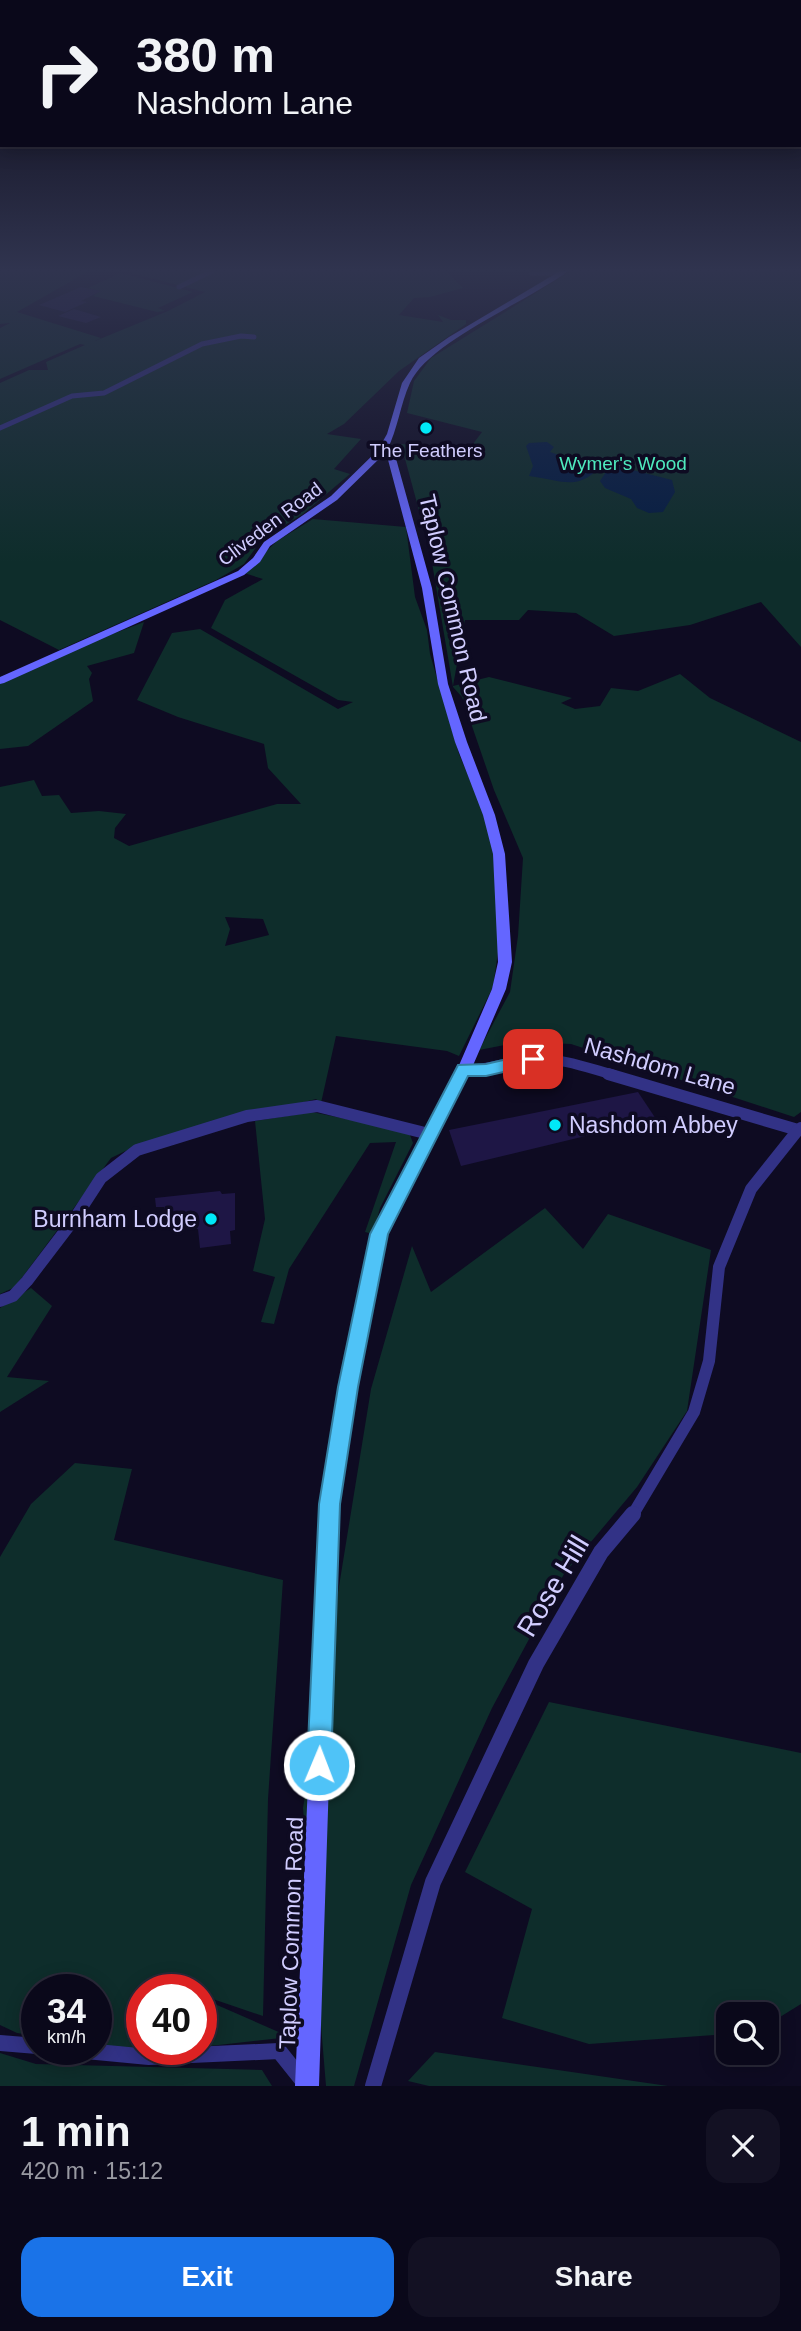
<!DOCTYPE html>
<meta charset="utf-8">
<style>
body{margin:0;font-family:Arial,sans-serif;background:#131123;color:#f1f3f6;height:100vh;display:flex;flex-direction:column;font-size:26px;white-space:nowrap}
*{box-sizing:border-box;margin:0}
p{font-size:23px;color:#999aa2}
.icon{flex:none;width:38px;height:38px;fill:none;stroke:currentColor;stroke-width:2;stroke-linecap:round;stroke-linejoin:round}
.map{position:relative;height:2086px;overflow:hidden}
.details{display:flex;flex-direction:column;background:#0a081a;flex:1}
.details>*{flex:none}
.top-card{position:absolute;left:0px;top:0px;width:802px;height:147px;box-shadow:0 4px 18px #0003,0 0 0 2px #2a2939;background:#0a081a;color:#f1f3f6;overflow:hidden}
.controls{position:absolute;left:716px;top:2002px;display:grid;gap:14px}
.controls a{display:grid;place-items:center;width:63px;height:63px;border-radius:14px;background:#0a081a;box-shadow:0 4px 18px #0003,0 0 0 2px #2a2939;font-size:35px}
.speed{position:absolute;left:21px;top:1974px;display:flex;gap:14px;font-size:35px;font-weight:700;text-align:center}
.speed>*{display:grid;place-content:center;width:91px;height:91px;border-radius:50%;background:#0a081a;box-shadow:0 4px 18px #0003,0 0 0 2px #2a2939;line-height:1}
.speed small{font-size:18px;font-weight:400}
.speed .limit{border:10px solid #d22;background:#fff;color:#111}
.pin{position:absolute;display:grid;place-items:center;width:60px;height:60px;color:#fff;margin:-30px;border-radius:14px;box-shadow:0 4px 10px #0006}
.me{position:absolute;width:77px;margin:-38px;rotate:1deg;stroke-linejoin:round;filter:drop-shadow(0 0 5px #0008)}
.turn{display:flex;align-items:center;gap:24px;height:147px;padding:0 21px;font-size:32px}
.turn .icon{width:91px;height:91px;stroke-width:2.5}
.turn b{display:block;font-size:49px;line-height:60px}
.round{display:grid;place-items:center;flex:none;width:74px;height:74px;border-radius:21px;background:#131123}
.headline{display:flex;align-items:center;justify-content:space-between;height:119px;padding:0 21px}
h1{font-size:42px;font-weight:800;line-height:52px}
.primary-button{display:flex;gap:14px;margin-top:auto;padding:14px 21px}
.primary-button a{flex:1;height:80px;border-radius:21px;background:#1a73e8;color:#fff;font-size:28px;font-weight:800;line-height:80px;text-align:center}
.primary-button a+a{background:#131123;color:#f1f3f6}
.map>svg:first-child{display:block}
.green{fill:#0e2d2b;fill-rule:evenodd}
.water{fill:#051d42}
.building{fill:#1e1645}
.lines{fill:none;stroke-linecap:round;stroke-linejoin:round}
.street-far3{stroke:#323286;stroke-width:5}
.street-far2{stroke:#323286;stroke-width:10}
.street-far1{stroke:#323286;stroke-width:12}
.street{stroke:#323286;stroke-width:16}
.secondary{fill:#6466ff;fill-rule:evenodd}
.route{fill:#4fc3f7;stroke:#337fa1;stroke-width:2}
.poi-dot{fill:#00e8f8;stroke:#0e0b22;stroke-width:2.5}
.labels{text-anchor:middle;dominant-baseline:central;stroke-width:7;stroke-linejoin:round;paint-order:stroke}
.far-poi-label{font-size:19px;fill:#d1cdff;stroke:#0e0b22}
.far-park-label{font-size:19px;fill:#4ee9bd;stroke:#0e0b22}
.far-street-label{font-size:19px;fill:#d1cdff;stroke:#0e0b22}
.street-label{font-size:23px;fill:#d1cdff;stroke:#0e0b22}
.poi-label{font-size:23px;fill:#d1cdff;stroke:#0e0b22;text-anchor:start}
.near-street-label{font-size:28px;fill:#d1cdff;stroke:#0e0b22}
</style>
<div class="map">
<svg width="801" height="2086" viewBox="0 0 801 2086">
<rect width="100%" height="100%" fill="#0e0b22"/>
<g class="green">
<path d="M0 271H89L17 312 101 338 95 341 168 311 205 292 123 271H446L463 288 430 297 414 298 399 315 443 322 438 315 451 320H466V324L399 371 344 424 327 434 361 439 334 469 350 474 303 514 263 538 244 564 216 580 59 650 0 620V383L29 370H48L46 362 85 345 80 344 0 379V328L10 323 0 324Z"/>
<path d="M571 271H801V647L761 602 690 625 614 636 576 613 528 610 519 620H465L453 686 489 677 572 698 561 703 575 709 600 706 611 688 638 691 680 674 710 698 801 742V1112L794 1117 571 1044 521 1042 479 1050 510 992 518 936 523 858 494 790 462 697 453 687 430 551 401 444 470 448 482 432 407 413 414 381 431 358Z"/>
<path d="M121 273 193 292 158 308 165 311 157 312 93 296 100 291 88 288Z"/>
<path d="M313 519 406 527 415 597 427 630 430 654 459 754 489 826 497 863 499 945 493 987 459 1056 447 1051 336 1036 321 1103 316 1099 140 1144 111 1158 15 1287 0 1294V787L34 780 42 796 59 795 71 813 99 811 126 814 115 828 114 838 129 846 277 804H301L268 768 264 744 178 717 137 700 172 633 200 629 338 709 353 702 338 700 211 628 225 600 263 579 244 573 277 541ZM225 917 263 919 269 935 225 946 230 929Z"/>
<path d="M144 622 134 653 87 666 92 673 89 679 93 701 28 746 0 749V677Z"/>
<path d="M312 1112 400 1130 410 1135 413 1143 380 1208 373 1234 365 1232 396 1142 370 1143 289 1269 274 1324 261 1322 275 1277 253 1271 265 1219 255 1121Z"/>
<path d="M545 1208 583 1249 608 1214 711 1250 687 1411 637 1487 564 1574 492 1708 411 1885 354 2086H326L303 1808 371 1389 412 1246 431 1292Z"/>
<path d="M31 1288 52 1306 7 1377 49 1381 0 1412V1308Z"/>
<path d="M75 1463 132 1469 114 1540 283 1580 268 1799 263 2016 201 1995V1990H142V2049L96 2047V1990H37V2036L17 2033 0 2025V1557L31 1504Z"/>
<path d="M549 1702 801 1753V2004L767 2025 766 2014H728V2034L589 2044 502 2018 532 1909 465 1872Z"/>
<path d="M201 1998 290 2037 201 2047Z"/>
<path d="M435 2052 668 2086H429L408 2081Z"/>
<path d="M0 2053 36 2064 262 2070 272 2086H0Z"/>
</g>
<g class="water">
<path d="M547 442 554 447 550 452 571 459 606 460C579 493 567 481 529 476L533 466 526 446 529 443Z"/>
<path d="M617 466 672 480 675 492 663 512 649 513 637 508 631 499 605 488 600 481 608 469Z"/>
</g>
<g class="building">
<path d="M81 287 101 291 81 301 87 302 65 312 39 305Z"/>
<path d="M74 309 101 317 86 323 58 316Z"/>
<path d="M638 1092 656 1119 461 1166 449 1130Z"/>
<path d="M220 1191 222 1194 235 1193V1230L230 1231 231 1244 200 1248 198 1229H190L186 1215 165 1216 164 1207H156L155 1198Z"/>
</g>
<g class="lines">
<g class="street-far3">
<path d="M532 273H562"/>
<path d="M179 287 212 271"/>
<path d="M0 428 72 396 104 393 202 344 241 336 254 337"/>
</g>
<path class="street-far2" d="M464 1070C490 1070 510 1060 534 1059 562 1058 588 1068 614 1075"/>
<g class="street-far1">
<path d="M608 1074 798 1130 801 1128"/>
<path d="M0 1301 13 1296 27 1281 75 1218 101 1178 137 1150 247 1116 317 1106 429 1134"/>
<path d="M632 1516 694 1412 709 1361 719 1267 751 1189 798 1130"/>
</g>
<g class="street">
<path d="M0 2043 37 2046"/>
<path d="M65 2049 149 2057 279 2051 303 2081"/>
<path d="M373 2086 433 1882 536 1664 601 1552 633 1514"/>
</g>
<path class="secondary" d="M560 271H568C529 301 429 341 410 383 400 405 398 429 387 450L395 455 432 588 448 684 467 742 495 815 505 854 512 962 506 989 471 1070 387 1234 357 1387 338 1504 319 2086H295L320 1504 339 1387 371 1234 457 1070 492 989 498 962 493 854 483 815 455 742 438 684 422 588 387 456 383 455 337 500 270 546 260 562 244 575 4 683 0 684V677L238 571 253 558 264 542 331 496 378 450 387 434 402 383 419 358 449 337Z"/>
</g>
<linearGradient id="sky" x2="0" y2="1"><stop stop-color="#080613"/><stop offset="0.48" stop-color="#30344f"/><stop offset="1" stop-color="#30344f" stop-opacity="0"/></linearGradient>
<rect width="801" height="563" fill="url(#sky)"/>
<path class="route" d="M533 1053 541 1059 538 1064 486 1076H468L388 1234 358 1387 340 1504 331 1765 328 1773 319 1777 311 1773 307 1765 319 1504 338 1387 370 1234 458 1065 486 1064Z"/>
<g class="poi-dot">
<circle cx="426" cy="428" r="7"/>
<circle cx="555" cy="1125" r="7"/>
<circle cx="211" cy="1219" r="7"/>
</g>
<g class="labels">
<g class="far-poi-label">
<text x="426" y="450">The Feathers</text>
</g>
<g class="far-park-label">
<text x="623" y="463">Wymer's Wood</text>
</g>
<g class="far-street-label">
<text transform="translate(270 524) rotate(-37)">Cliveden Road</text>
</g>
<g class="street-label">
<text transform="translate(453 608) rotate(77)">Taplow Common Road</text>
<text transform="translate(660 1066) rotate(16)">Nashdom Lane</text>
<text transform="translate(291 1933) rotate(-88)">Taplow Common Road</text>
</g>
<g class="poi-label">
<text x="569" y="1125">Nashdom Abbey</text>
<text x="197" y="1219" text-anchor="end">Burnham Lodge</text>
</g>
<g class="near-street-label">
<text transform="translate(553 1586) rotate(-59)">Rose Hill</text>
</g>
</g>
</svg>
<div class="controls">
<a><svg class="icon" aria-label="search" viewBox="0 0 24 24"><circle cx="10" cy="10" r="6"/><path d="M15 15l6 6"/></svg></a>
</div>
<div class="speed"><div>34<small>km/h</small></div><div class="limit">40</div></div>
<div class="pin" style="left:533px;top:1059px;background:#d93025"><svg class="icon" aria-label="arrive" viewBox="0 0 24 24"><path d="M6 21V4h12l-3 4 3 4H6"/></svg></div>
<svg class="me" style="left:319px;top:1765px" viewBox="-20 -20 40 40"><circle r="17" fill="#4fc3f7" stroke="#fff" stroke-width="3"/><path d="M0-11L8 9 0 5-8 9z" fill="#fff"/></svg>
<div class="top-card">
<div class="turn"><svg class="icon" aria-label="right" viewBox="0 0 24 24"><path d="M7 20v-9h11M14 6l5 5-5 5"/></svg><div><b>380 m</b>Nashdom Lane</div></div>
</div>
</div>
<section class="details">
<div class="headline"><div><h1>1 min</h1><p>420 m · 15:12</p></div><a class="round"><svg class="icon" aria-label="close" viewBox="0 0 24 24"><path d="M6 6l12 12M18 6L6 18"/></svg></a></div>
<div class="primary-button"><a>Exit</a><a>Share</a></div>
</section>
